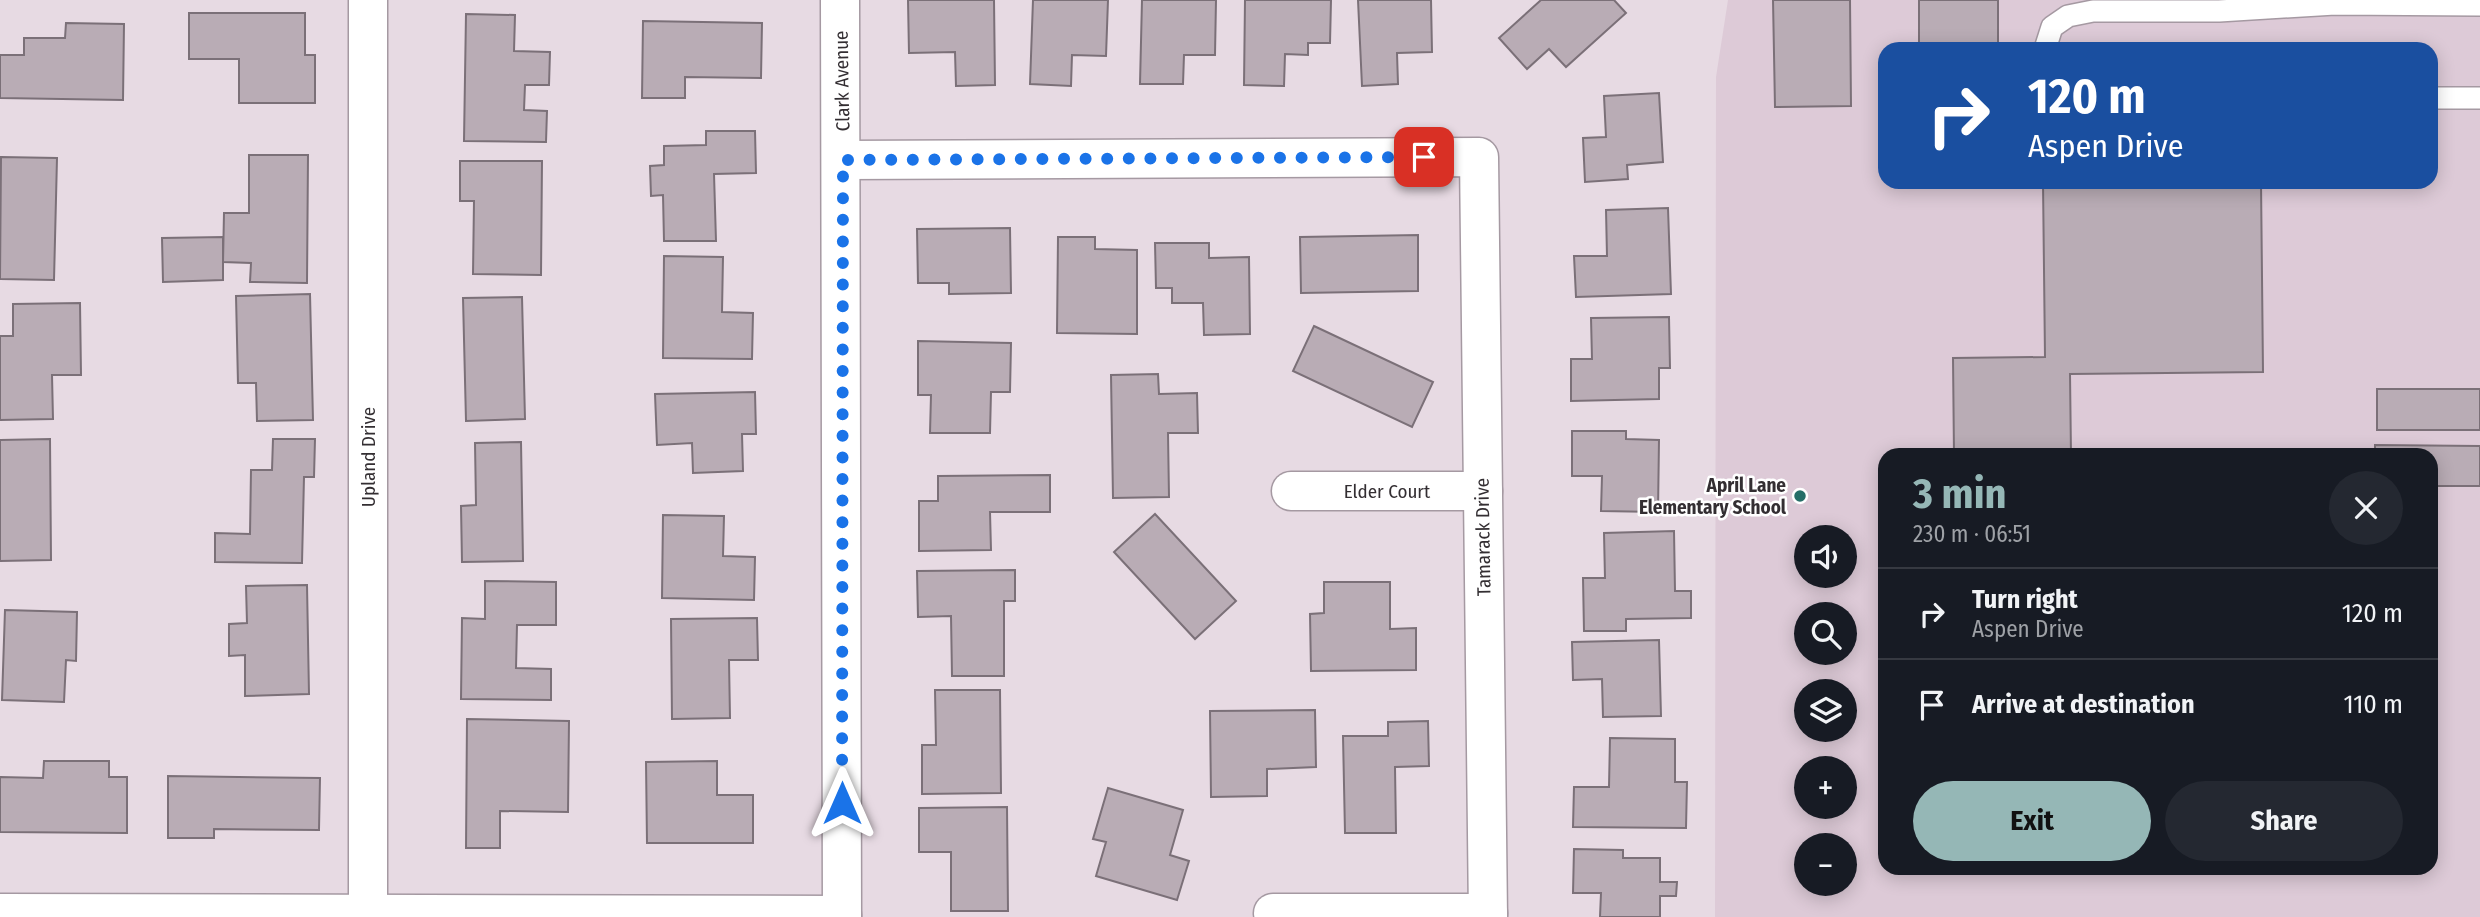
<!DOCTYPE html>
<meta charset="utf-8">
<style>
body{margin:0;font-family:"Fira Sans Condensed",sans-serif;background:#242831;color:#f1f3f6;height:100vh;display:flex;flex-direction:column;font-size:26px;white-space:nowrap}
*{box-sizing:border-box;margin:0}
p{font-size:23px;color:#9ea1a6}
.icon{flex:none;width:38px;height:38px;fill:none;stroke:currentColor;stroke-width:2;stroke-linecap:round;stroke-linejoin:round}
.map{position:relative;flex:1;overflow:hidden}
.sheet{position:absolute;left:1878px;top:448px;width:560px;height:427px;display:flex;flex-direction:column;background:#171b24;border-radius:21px;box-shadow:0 4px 18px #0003}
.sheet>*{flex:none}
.banner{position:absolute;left:1878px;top:42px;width:560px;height:147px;border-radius:21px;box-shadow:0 4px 18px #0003;background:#1a4fa0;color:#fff;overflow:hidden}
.tools{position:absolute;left:1794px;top:525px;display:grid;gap:14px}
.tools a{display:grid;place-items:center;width:63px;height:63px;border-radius:50%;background:#171b24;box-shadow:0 4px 18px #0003;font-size:35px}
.pin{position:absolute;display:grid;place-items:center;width:60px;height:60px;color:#fff;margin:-30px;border-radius:14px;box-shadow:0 4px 10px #0006}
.me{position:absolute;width:77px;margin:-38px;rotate:0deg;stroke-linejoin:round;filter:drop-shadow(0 0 5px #0008)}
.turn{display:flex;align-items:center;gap:24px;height:147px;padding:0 35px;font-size:32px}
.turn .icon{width:91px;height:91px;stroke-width:2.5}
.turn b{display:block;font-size:49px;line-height:60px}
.round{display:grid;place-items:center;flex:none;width:74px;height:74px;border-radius:37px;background:#242831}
.overview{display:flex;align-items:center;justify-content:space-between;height:119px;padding:0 35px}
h1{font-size:42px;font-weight:700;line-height:52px;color:#95b7b6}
.cta{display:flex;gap:14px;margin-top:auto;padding:14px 35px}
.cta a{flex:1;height:80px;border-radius:42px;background:#95b7b6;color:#111;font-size:28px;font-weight:700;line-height:80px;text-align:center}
.cta a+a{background:#242831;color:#f1f3f6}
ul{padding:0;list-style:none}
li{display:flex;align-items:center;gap:21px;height:91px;padding:0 35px;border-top:2px solid #363941}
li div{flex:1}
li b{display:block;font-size:26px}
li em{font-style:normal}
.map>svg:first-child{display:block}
.built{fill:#ddcad7;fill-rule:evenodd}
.building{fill:#b9acb5;stroke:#7b7078;stroke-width:2}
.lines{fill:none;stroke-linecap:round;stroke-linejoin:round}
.lane-casing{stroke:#a599a2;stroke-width:24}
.street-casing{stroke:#a599a2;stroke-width:41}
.secondary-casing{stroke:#a599a2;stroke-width:41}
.lane{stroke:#fff;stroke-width:21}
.street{stroke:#fff;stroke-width:38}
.secondary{stroke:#fff;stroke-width:38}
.route{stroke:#1a73e8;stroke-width:12;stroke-dasharray:0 21.6}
.poi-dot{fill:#256e68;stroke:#fff;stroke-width:2.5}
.labels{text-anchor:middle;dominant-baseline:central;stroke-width:5;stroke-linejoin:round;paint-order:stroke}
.street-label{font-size:19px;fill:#332e32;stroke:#fff}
.poi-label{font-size:19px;font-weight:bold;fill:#332e32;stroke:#fff;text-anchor:end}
</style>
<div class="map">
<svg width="2480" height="917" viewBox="0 0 2480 917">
<rect width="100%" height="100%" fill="#e7dae3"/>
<path class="built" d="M1728 0H2480V917H1715L1716 77ZM1885 49H2431V182H1885ZM1885 455H2431V868H1885ZM1806 537H1844V576H1806ZM1806 614H1844V653H1806ZM1806 691H1844V730H1806ZM1806 768H1844V807H1806ZM1806 845H1844V884H1806Z"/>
<g class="building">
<path d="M908 0H994L995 85 956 86 955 52 909 53Z"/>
<path d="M1033 0H1108L1106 56 1072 55 1071 86 1030 84Z"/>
<path d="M1142 0H1216L1215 55H1184L1183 84H1140Z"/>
<path d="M1245 0H1331L1330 43H1308V55L1285 54 1284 86 1244 85Z"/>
<path d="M1358 0H1431L1432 52 1397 53 1398 84 1362 86Z"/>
<path d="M1541 0H1614L1626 13 1566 67 1549 49 1527 69 1499 38Z"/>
<path d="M1773 0H1850L1851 106 1775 107Z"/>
<rect x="1919" y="0" width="79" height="49"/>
<path d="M189 13H305V55H315V103H239V59H189Z"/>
<path d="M466 14 515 15 514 51 550 52 549 85H525L524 110 547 111 546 142 464 141Z"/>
<path d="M643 21 762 23 761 78 685 77V98H642Z"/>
<path d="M66 23 124 24 123 100 0 98V55H24V38H65Z"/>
<path d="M1659 93 1663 162 1627 165 1628 179 1585 182 1583 138 1606 137 1604 96Z"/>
<path d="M706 131H755L756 173 714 174 716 241H664L663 195 651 196 650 166 664 165V146L706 145Z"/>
<path d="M249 155H308L307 283 250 282 251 263 223 262 224 213H249Z"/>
<path d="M1 157 57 158 54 280 0 279Z"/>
<path d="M460 161H542L541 275 473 274 474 201H460Z"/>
<path d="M2043 182H2261L2263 372 2070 374 2071 455H1954L1953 358 2045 357Z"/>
<path d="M1668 208 1671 294 1576 297 1574 256H1607L1606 210Z"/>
<path d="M1010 228 1011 293 949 294V283H918L917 229Z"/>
<path d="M1418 235V291L1301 293 1300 237Z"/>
<path d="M223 237V280L163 282 162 238Z"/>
<path d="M1058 237H1095V249L1137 250V334L1057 333Z"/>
<path d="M1155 243H1209V258L1249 257 1250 334 1204 335 1203 303H1172V288H1156Z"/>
<path d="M664 256 723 257 722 312 753 313 752 359 663 358Z"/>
<path d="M310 294 313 420 257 421 256 383H238L236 296Z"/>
<path d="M522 297 525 419 466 421 463 298Z"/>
<path d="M80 303 81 375H52L53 419 0 420V336H13V304Z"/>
<path d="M1669 317 1670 368H1659V399L1571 401V359H1592L1591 318Z"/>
<path d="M1314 326 1433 382 1412 427 1293 371Z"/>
<path d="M918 341 1011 343 1010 392H991L990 433H930L931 395H918Z"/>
<path d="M1158 374 1159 394 1197 393 1198 433H1168L1169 497 1113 498 1111 375Z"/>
<rect x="2377" y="389" width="103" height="41"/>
<path d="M755 392 756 434H742L743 471 693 473 692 443 657 445 655 394Z"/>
<path d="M1572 431H1626V439L1659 440 1658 512 1601 511 1602 476H1572Z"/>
<path d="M50 439 51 560 0 561V440Z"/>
<path d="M273 439H315L314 477H304L302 563 215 562V533L250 534 251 470H272Z"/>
<path d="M521 442 523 561 462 562 461 506 476 505 475 443Z"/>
<path d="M2375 445 2480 446V486H2431V455H2375Z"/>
<path d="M1050 475V512H990L991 550 919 551V501H938V476Z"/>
<path d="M1155 514 1236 601 1195 639 1114 552Z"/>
<path d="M663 515 724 516 723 556 755 557 754 600 662 598Z"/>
<path d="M1674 531 1675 591H1691V618L1626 619V631H1584L1583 578H1605L1604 533Z"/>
<path d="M1015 570V601H1004V676H952L951 616 918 617 917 571Z"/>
<path d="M485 581 556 582V625H517L516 668 551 669V700L461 699 462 618 485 619Z"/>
<path d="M1324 582H1390V629L1416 628V670L1311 671 1310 614 1324 613Z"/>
<path d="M307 585 309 694 245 696V655L229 656V624L247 623 246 586Z"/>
<path d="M5 610 77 612 76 661 66 660 64 702 2 700Z"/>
<path d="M757 618 758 660H729L730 718 672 719 671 619Z"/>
<path d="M1659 640 1661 716 1603 717 1602 679 1573 680 1572 642Z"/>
<path d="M935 690H1000L1001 793 922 794V745H936Z"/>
<path d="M1315 710 1316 767 1267 769V796L1211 797 1210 711Z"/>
<path d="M467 719 569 721 568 812 500 811V848H466Z"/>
<path d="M1428 721 1429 766 1395 767 1396 833H1345L1343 736H1388V722Z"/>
<path d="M1610 738 1675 739V782H1687L1686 828 1573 827 1574 787H1609Z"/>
<path d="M44 761H109V777H127V833L0 832V777L43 778Z"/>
<path d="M717 761V795H753V843H647L646 762Z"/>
<path d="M168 776 320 778 319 830 214 829V838H168Z"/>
<path d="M1108 788 1183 810 1170 855 1189 861 1177 900 1096 876 1106 842 1093 839Z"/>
<path d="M1007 807 1008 911H951V852H919V808Z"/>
<path d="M1574 849 1623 850V858H1660V882H1677L1676 896H1660V917H1600L1601 893H1573Z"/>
</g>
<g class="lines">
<g class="lane-casing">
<g id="lane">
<path d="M2045 49 2052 27 2068 16 2093 11H2219L2335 4 2480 5"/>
<path d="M2431 98H2480"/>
</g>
</g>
<g class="street-casing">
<g id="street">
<path d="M368 0V915"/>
<path d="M843 160 1479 157 1488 917"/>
<path d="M1291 491H1483"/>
<path d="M0 913 842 915"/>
<path d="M1273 913H1488"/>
</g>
</g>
<g class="secondary-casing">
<path id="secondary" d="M840 0 842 917"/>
</g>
<use href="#lane" class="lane"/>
<use href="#street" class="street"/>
<use href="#secondary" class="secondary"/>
</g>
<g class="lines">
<path class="route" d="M842 803 843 160 1424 157"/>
</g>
<circle class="poi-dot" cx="1800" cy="496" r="7"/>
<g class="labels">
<g class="street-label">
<text transform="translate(842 81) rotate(-91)">Clark Avenue</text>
<text transform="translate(368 457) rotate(-90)">Upland Drive</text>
<text x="1387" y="491">Elder Court</text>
<text transform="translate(1483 537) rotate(-91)">Tamarack Drive</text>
</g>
<g class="poi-label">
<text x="1786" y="485">April Lane<tspan x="1786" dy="22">Elementary School</tspan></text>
</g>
</g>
</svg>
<div class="tools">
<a><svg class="icon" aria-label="sound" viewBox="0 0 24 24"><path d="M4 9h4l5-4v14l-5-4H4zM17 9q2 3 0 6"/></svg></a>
<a><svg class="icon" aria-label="search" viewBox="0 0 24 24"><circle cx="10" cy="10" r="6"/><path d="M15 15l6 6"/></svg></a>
<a><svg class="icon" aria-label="layers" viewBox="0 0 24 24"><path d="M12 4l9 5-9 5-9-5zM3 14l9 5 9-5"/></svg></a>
<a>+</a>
<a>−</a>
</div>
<div class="pin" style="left:1424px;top:157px;background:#d93025"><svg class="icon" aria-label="arrive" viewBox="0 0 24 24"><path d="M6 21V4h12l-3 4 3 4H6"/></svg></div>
<svg class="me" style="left:842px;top:803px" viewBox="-20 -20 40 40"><path d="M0-17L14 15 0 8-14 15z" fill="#1a73e8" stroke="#fff" stroke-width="4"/></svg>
<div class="banner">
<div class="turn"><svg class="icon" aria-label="right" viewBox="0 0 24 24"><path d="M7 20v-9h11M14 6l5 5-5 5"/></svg><div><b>120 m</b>Aspen Drive</div></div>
</div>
<section class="sheet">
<div class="overview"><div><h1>3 min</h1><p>230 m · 06:51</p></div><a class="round"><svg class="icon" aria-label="close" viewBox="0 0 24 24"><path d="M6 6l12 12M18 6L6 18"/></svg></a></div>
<ul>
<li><svg class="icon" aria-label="right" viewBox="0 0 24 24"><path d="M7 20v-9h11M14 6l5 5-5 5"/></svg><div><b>Turn right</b><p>Aspen Drive</p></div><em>120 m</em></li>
<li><svg class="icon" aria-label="arrive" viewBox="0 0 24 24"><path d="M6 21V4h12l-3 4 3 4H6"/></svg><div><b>Arrive at destination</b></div><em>110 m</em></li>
</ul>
<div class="cta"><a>Exit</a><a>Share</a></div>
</section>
</div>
